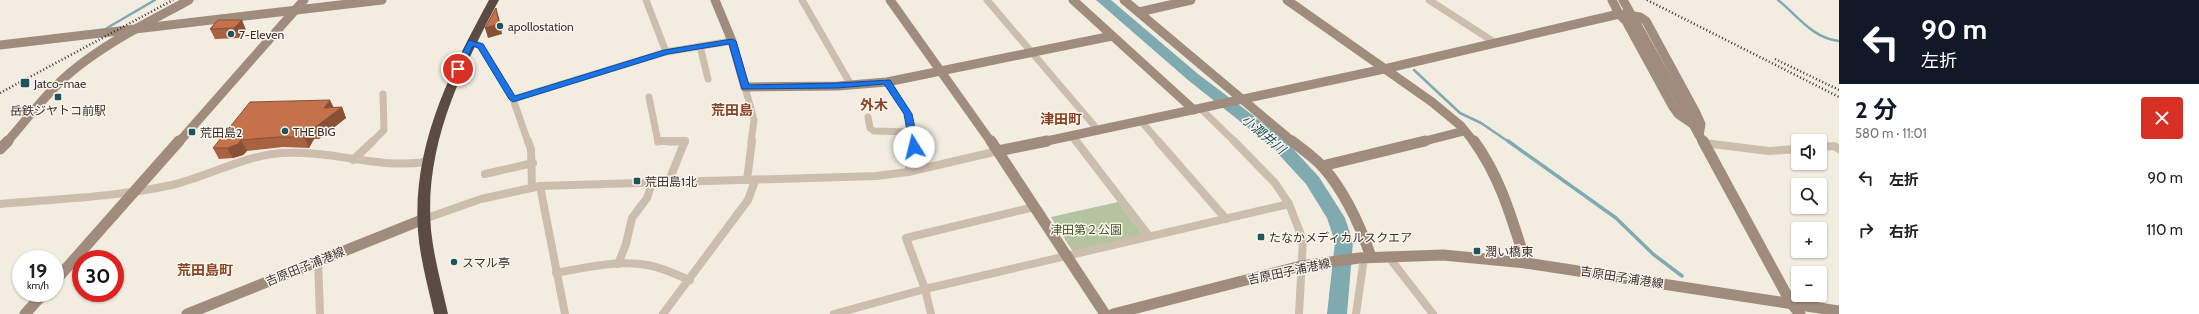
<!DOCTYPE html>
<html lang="ja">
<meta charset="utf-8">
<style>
body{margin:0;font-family:Cabin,"Noto Sans JP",sans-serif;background:#f6f6f6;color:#222;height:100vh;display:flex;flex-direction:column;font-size:15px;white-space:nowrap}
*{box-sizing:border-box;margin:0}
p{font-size:13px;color:#767676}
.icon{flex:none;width:22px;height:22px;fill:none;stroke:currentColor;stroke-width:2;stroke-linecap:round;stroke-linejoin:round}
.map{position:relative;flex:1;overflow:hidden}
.sheet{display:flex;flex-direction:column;background:#fff;width:360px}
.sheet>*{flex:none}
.hud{background:#111827;color:#fff;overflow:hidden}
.fabs{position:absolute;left:1791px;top:134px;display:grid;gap:8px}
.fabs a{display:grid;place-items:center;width:36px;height:36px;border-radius:4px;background:#fff;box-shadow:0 1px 3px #0004;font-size:20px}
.speed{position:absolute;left:12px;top:250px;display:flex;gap:8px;font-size:20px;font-weight:700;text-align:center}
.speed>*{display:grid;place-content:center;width:52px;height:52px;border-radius:50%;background:#fff;box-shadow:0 1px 3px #0004;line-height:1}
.speed small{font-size:10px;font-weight:400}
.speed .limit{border:6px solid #d22;background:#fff;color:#111}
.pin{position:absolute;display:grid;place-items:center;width:34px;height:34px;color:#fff;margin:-17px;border:2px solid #fff;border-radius:50%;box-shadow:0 1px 4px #0007}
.me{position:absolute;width:44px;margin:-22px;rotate:351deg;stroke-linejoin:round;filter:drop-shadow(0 0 3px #0008)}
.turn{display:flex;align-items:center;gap:14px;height:84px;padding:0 16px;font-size:18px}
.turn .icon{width:52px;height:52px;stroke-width:2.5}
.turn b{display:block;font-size:28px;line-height:34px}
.round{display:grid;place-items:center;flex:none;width:42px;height:42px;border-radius:4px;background:#f6f6f6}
.overview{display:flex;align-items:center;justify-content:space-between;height:68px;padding:0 16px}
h1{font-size:24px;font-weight:700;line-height:30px;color:#111827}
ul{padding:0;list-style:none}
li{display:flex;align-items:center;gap:12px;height:52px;padding:0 16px}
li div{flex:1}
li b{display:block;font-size:15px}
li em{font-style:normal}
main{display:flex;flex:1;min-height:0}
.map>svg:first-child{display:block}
.green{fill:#b4c3a0}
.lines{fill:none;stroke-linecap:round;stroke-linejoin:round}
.stream-far1{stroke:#7fabb0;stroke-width:2.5}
.stream{stroke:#7fabb0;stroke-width:3.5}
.river{fill:#7fabb0;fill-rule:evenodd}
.street-far1{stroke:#ccbdac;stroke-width:7}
.street{stroke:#ccbdac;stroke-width:8}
.secondary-far1{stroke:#a08c7d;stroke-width:9}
.secondary{stroke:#a08c7d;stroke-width:11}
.highway{fill:#5b4b42;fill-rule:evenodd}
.rail{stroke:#3a302b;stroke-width:2.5;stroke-dasharray:1 2.5;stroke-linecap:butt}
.wall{fill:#a96241}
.shaded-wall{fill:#8a5035}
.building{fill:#c5724c;stroke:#8a5035}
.route{fill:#1a73e8;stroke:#114b97}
.poi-dot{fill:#20545c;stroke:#faf5ed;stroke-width:1.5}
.labels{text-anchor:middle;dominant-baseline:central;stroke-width:3;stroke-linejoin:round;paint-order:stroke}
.poi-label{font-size:12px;fill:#3a302b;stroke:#faf5ed;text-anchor:start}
.park-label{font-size:12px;fill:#46582e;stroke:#faf5ed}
.street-label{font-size:12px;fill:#3a302b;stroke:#faf5ed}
.water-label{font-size:13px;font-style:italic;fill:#20545c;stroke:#faf5ed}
.quarter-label{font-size:14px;font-weight:bold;fill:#894324;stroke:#faf5ed}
</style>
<main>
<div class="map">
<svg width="1839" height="314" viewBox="0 0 1839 314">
<rect width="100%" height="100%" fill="#f3ece0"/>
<path class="green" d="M1118 202 1143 235 1073 252 1051 217Z"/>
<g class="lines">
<g class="stream-far1">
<path d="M1778 0C1798 16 1812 38 1839 41"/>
<path d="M107 28 155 0"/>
<path d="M1414 70 1460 113 1481 123 1509 142"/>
</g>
<path class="stream" d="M1508 141 1616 218 1653 254 1682 276"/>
<path class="river" d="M1096 0H1111L1198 74 1283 138 1319 177 1345 218 1353 242 1347 314H1327L1335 242 1327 218 1306 184 1271 146 1188 80Z"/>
<g class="street-far1">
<path d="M646 0 666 52"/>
<path d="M802 0 851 85"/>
<path d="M987 0 1098 130"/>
<path d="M1429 0 1494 42"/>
<path d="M471 42 481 46 513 99 528 142"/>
<path d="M700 46 708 79"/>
<path d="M887 82 908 113 913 142"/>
<path d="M745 87 754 120 751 142"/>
<path d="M649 97 658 142"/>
<path d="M513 99 666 52 732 41"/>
<path d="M1200 108 1235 142"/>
<path d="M868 117 870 128 874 131 912 132"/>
<path d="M1141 121 1159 142"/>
<path d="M1072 136 1076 142"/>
<path d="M372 142 384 130 383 94"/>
<path d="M669 142H685"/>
</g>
<g class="street">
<path d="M528 141 531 149 532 188"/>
<path d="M658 141H685L668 183"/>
<path d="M1076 141 1149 236"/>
<path d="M1158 141 1226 219"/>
<path d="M1234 141 1275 183 1289 204 1303 240 1299 314"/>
<path d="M1704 143 1769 151 1798 149"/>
<path d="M1820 147 1834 146 1839 149"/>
<path d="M353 160 373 141"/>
<path d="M908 172 914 147 913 141"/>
<path d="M485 174 533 163"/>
<path d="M747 180 752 141"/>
<path d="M540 186 565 314"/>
<path d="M0 204C57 199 116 197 172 185 209 176 245 155 283 153 331 150 377 169 425 162"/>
<path d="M424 219 481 199 540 186 876 176 908 172 998 151"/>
<path d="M1388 256 1433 314"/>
<path d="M318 261 320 314"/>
<path d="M618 264 626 244 632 218 647 198 652 183"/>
<path d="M556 273C587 267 621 259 652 266 665 269 677 275 690 280"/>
<path d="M663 314 748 200 755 181"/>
<path d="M834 314 925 289 1289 204"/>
<path d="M931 314 925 289 906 238 1034 207"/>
<path d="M1356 314 1364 258"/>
</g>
<g class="secondary-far1">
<path d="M715 0 732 41 745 87 838 86 887 82 1112 36"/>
<path d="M890 0 991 142"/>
<path d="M1073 0 1194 110"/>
<path d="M1124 0 1293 142"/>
<path d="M1287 0 1432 102 1461 126 1474 142"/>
<path d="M1612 0 1619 14 1626 21 1673 107 1678 114 1691 123"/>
<path d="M1623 0 1703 142"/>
<path d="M1139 12 1191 0"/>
<path d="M0 45 382 0"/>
<path d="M7 142C28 118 47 92 71 72 107 42 149 22 189 0"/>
<path d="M179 142 304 0"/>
<path d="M1042 142 1384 69 1619 14 1640 17 1646 21 1696 113 1701 124 1699 135"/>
<path d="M1421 142 1464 131"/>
</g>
<g class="secondary">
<path d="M991 141 1105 314"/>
<path d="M1292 141C1302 149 1314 157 1323 167 1345 192 1360 225 1371 257"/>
<path d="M1474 141C1501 178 1512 220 1526 263"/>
<path d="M1703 141 1791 303 1800 314"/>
<path d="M0 149 8 141"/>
<path d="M998 151 1047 141"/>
<path d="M1322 166 1425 141"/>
<path d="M55 281 179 141"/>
<path d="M25 314 44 293"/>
<path d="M187 314 424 219"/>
<path d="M1113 314 1301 266 1359 258 1443 255 1526 263 1839 311"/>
</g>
<path class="highway" d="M489 0H499C460 73 424 146 431 230 434 259 442 286 448 314H434C428 286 420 259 418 231 412 146 450 72 489 0Z"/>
<g class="rail">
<path d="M1647 0 1839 97"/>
<path d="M1775 59 1839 90"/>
<path d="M0 93 173 0"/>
</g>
</g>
<g class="wall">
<path d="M218 20 246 30 239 38 215 39 210 29Z"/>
<path d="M334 107H342L346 118 319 139H314L309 148 283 147 247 151 243 155 233 158 219 159 213 148Z"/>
</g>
<g class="shaded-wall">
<path d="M496 8 499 18 502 34 488 38 485 28Z"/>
<path d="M242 20 246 30 239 38 234 28Z"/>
<path d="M330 100 335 110 342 107 346 118 319 139 314 128 324 108Z"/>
<path d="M309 128 314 139 309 148 304 137Z"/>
<path d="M241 140 247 151 243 155 233 158 227 148Z"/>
</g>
<g class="building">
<path d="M496 8 499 24 485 28Z"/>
<path d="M218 20H242L234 28 210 29Z"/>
<path d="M330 100 324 108 342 107 314 128H309L304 137H278L241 140 238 144 227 148H213L250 102Z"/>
</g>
<path class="route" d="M732 39 736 41 749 85 838 83 890 80 912 114 919 147 914 150 910 147 904 114 884 84 838 88 742 89 729 44 668 54 513 102 509 99 478 48 473 46 461 70 454 69 469 40 483 44 515 96 664 50Z"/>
<g class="poi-dot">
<circle cx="500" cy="26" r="4"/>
<circle cx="231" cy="34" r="4"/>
<rect x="20" y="78" width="10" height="10" rx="2"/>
<rect x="54" y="93" width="8" height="8" rx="2"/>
<circle cx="285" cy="131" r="4"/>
<rect x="188" y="128" width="8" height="8" rx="2"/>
<rect x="633" y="177" width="8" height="8" rx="2"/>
<rect x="1257" y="233" width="8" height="8" rx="2"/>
<rect x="1473" y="247" width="8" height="8" rx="2"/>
<circle cx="454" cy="262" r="4"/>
</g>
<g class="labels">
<g class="poi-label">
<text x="508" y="26">apollostation</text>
<text x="239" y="34">7-Eleven</text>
<text x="34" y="83">Jatco-mae</text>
<text x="58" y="110" text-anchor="middle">岳鉄ジヤトコ前駅</text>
<text x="293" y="131">THE BIG</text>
<text x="200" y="132">荒田島2</text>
<text x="645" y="181">荒田島1北</text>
<text x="1269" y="237">たなかメディカルスクエア</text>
<text x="1485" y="251">潤い橋東</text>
<text x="462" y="262">スマル亭</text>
</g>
<g class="park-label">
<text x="1086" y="229">津田第２公園</text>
</g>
<g class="street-label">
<text transform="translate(305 266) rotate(-22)">吉原田子浦港線</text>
<text transform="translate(1289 271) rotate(-12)">吉原田子浦港線</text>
<text transform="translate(1622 277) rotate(9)">吉原田子浦港線</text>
</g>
<g class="water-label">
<text transform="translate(1264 134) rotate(40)">小潤井川</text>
</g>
<g class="quarter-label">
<text x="874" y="105">外木</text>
<text x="732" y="110">荒田島</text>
<text x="1061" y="119">津田町</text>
<text x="205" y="270">荒田島町</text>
</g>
</g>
</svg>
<div class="fabs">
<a><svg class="icon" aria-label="sound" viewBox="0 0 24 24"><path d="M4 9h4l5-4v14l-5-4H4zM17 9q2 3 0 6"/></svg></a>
<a><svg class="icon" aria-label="search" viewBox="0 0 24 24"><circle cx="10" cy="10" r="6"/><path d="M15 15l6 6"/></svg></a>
<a>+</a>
<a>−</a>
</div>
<div class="speed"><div>19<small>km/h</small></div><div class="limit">30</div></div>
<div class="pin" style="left:458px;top:69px;background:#d93025"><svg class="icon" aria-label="arrive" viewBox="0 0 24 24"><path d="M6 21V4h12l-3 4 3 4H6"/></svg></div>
<svg class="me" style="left:914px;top:147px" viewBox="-20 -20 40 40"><circle r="19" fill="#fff"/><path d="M0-13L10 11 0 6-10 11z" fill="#1a73e8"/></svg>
</div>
<section class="sheet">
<div class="hud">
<div class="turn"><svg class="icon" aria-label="left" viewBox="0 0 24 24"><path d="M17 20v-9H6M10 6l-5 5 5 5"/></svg><div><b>90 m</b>左折</div></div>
</div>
<div class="overview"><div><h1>2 分</h1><p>580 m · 11:01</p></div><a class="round" style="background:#d93025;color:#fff"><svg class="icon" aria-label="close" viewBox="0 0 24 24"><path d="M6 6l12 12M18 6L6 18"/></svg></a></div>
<ul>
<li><svg class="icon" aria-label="left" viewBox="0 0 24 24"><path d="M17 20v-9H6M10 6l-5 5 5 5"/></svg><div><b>左折</b></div><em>90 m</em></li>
<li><svg class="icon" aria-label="right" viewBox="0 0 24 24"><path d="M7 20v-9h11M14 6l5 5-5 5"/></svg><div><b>右折</b></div><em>110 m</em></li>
</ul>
</section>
</main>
